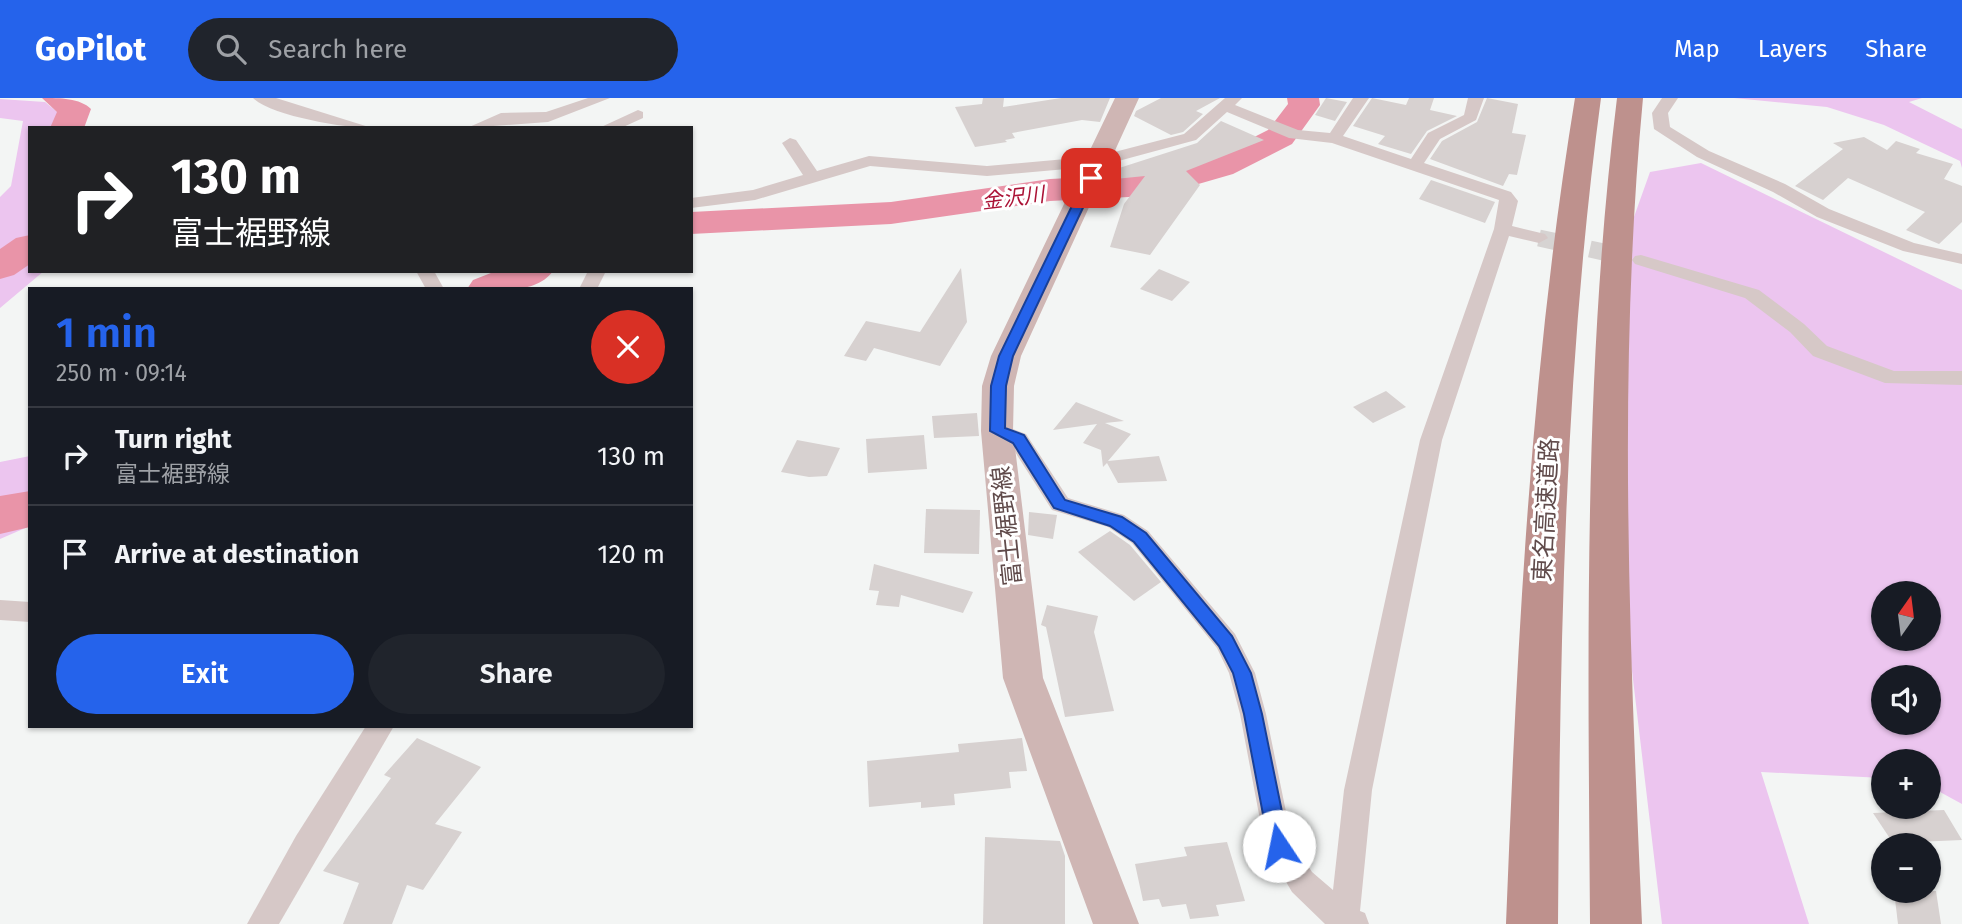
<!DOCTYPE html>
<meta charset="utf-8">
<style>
body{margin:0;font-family:"Fira Sans","Noto Sans JP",sans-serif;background:#20242c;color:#f1f3f6;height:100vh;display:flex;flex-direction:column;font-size:26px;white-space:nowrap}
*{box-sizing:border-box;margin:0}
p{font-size:23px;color:#9ea1a6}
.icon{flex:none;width:38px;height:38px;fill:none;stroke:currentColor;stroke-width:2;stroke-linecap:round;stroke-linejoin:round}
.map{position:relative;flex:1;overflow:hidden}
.drawer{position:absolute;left:28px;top:189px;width:665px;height:441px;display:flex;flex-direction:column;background:#171b24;border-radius:0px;box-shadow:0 2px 5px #0004}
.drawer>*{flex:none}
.guide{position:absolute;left:28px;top:28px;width:665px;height:147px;border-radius:0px;box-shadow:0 2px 5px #0004;background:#202124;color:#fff;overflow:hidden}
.needle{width:46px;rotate:14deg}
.fabs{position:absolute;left:1871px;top:483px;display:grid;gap:14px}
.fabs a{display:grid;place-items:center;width:70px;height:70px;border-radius:50%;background:#171b24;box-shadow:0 2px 5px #0004;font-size:35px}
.pin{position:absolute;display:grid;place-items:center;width:60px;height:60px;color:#fff;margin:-30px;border-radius:14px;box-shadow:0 4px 10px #0006}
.me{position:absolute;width:77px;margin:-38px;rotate:349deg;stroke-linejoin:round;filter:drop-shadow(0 0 5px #0008)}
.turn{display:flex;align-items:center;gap:24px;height:147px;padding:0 28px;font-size:32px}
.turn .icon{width:91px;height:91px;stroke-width:2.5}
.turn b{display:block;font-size:49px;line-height:60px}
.round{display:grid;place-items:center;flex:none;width:74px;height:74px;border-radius:37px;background:#20242c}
.head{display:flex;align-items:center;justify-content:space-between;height:119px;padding:0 28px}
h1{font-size:42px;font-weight:600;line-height:52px;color:#2563eb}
.cta{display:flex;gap:14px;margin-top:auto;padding:14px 28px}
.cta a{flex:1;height:80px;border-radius:42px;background:#2563eb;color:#fff;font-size:28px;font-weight:600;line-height:80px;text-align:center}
.cta a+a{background:#20242c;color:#f1f3f6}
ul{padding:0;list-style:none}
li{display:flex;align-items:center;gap:21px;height:98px;padding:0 28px;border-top:2px solid #363941}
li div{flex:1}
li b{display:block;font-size:26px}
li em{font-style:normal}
header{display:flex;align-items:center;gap:42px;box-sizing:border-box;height:98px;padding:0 35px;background:#2563eb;color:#fff}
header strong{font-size:33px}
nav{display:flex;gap:38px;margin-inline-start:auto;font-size:24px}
.search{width:490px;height:63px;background:#20242c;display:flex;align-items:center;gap:18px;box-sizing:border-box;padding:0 24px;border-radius:38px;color:#9ea1a6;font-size:26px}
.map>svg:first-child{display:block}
.green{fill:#ecc5ef;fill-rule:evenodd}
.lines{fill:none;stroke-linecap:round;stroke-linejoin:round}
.river{fill:#e994a8;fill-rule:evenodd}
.building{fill:#d7d1d0}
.street-tunnel{stroke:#d6d3d2;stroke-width:17;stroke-dasharray:17 9;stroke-linecap:butt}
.street{fill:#d6c8c7;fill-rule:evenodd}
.primary{fill:#cfb6b4;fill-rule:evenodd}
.highway{fill:#be918d;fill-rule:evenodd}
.route{fill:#2563eb;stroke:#184099;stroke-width:2}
.labels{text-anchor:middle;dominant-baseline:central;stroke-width:6;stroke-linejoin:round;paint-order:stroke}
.far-water-label{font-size:21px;font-style:italic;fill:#ab1336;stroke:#fff}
.street-label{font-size:24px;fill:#604b4b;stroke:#fff}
</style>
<header>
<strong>GoPilot</strong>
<div class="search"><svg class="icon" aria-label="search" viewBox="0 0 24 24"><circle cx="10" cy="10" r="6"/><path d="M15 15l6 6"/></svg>Search here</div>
<nav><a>Map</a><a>Layers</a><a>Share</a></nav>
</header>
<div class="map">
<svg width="1962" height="826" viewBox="0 0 1962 826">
<rect width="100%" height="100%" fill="#f3f5f4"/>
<g class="green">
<path d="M1734 0H1922L1909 4 1962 31V70L1960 63 1884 27 1827 9Z"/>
<path d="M0 1 45 4 77 30H30V173H44L0 210V99L11 88 23 23 0 20Z"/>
<path d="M1701 65 1962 192V706L1929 688 1928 663H1883V680L1761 674 1809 826H1662L1628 539 1624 147 1650 74ZM1883 495H1928V541H1883ZM1883 579H1928V625H1883Z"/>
<path d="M30 358V428L0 441V364Z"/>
</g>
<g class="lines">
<g class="river">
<path d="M42 0C60 0 80 0 91 11L84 30H50L57 14Z"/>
<path d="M1287 0H1319L1320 7 1292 46 1233 76 1188 89 1129 99 1050 103 891 126 691 136V114L891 104 1050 81 1129 77 1185 68 1209 62 1268 32 1288 6Z"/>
<path d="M30 137V166L14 177 0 181V151L16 140Z"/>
<path d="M496 173H553C535 198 494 191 467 191L473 182Z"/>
<path d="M30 393V429L0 436V398Z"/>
</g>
</g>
<g class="building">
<path d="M983 0H1004L1003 9 1061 0H1110L1100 24 1082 22 1012 35 1015 40 1005 42 1007 44 975 49 955 9 982 6Z"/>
<path d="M1161 0H1220L1196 13 1203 16 1183 34 1171 37 1134 18 1136 13Z"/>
<path d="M1326 0 1347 4 1335 23 1315 17Z"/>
<path d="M1372 0 1406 7 1409 0H1434L1430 12 1457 18 1427 33 1411 56 1378 46 1385 38 1353 28Z"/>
<path d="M1487 0 1518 6 1512 35 1526 37 1517 77 1509 76 1503 88 1430 61 1442 43 1477 24Z"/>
<path d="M1221 23 1264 42 1186 73 1200 87 1150 157 1110 149 1124 106 1145 78 1115 81 1113 72 1197 45Z"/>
<path d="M1864 39 1887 52 1896 43 1920 51 1916 55 1953 66 1944 81 1962 88V124L1939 146 1906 132 1925 114 1848 80 1823 102 1795 88 1843 51 1833 45Z"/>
<path d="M1431 82 1495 104 1485 125 1419 101Z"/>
<path d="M961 170 967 224 940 268 874 250 866 263 844 258 866 223 920 234Z"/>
<path d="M1159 171 1190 184 1172 203 1140 191Z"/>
<path d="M1386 293 1406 309 1373 325 1353 309Z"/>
<path d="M1076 304 1124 323 1105 325 1131 336 1108 363 1159 358 1167 383 1118 385 1107 365 1103 369 1101 352 1083 345 1097 326 1053 332Z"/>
<path d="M977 315 979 338 934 340 932 318Z"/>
<path d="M924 337 927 371 868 375 866 341Z"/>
<path d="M797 342 840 350 827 378 809 379 781 374Z"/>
<path d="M926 411 980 412 979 456 924 455Z"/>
<path d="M1029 414 1057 417 1053 441 1028 437Z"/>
<path d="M1110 433 1130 447 1161 484 1134 503 1078 454Z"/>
<path d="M874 466 973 494 963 515 901 497 899 509 876 507 879 493 869 492Z"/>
<path d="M1047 507 1098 518 1094 534 1114 613 1065 619 1046 529 1041 527Z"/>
<path d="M417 640 481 669 435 726 462 734 423 792 407 787 392 826H343L359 785 323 773 391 680 384 677Z"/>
<path d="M1022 640 1027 673 1009 674 1011 690 954 696 955 707 921 710V704L869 709 867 663 959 654 958 646Z"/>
<path d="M1944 712 1962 742 1893 745 1873 715Z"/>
<path d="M985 739 1060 743 1065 758V826H983Z"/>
<path d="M1227 744 1245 803 1216 807 1219 818 1190 821 1186 806 1162 809 1159 801 1143 803 1135 766 1187 758 1184 749Z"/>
<path d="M1894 793H1936L1941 826H1898Z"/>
</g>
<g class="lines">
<path class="street-tunnel" d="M1539 140 1631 160"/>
<g class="street">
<path d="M253 0H276L372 30C345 30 272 18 253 0Z"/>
<path d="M588 0H610L548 24 467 30 501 15 546 14Z"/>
<path d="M1225 0H1242L1235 7 1298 32 1330 35 1353 0H1369L1343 38 1411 61 1428 35 1464 17 1468 0H1484L1476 22 1440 41 1424 65 1511 94 1518 103 1512 128 1545 136 1548 140 1539 145 1509 138 1442 342 1372 692 1360 813 1365 815 1369 826H1325L1292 794 1265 748 1240 616 1229 575 1217 550 1132 445 1108 429 1052 412 1010 346 989 338 986 333 989 328 997 325 1026 336 1068 400 1124 417 1148 433 1235 536 1255 575 1266 616 1292 743 1312 774 1333 792 1344 692 1420 342 1494 131 1499 102 1332 45 1289 40 1227 14 1196 42 1100 68 987 78 870 68 755 102 691 110V100L753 92 803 77 782 45 790 40 796 42 817 73 869 58 987 68 1099 58 1184 36Z"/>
<path d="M1662 0H1678L1668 15 1670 29 1709 53 1785 86 1829 111 1914 145 1962 156V166L1903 153 1817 119 1773 94 1697 59 1654 31 1652 15Z"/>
<path d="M638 12 643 14V20L621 30H599Z"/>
<path d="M1641 157 1759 192 1804 226 1827 248 1894 273H1962V287L1885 285 1813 258 1790 234 1745 200 1635 166 1632 162 1635 158Z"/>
<path d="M416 173H434L444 191H426Z"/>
<path d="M588 173H606L597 191H579Z"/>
<path d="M0 502 30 504V524L0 522Z"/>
<path d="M366 628H394L279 826H247L296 738Z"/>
</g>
<path class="primary" d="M1115 0H1139L1021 258 1014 288 1013 333 1043 580 1139 826H1093L1003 580 981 333 982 288 991 258Z"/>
<g class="highway">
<path d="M1575 0H1601C1564 275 1560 549 1558 826H1506C1517 549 1530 274 1575 0Z"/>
<path d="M1617 0H1643C1617 277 1630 549 1642 826H1590C1588 549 1583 276 1617 0Z"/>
</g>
</g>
<path class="route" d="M1087 77 1097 80 1013 258 1006 288 1005 330 1024 337 1065 402 1122 419 1146 435 1232 538 1251 575 1262 616 1289 748 1286 755 1279 758 1272 755 1269 748 1244 616 1233 575 1219 548 1134 444 1110 428 1054 410 1013 345 990 333 991 288 999 258Z"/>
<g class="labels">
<g class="far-water-label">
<text transform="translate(1013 100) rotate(-7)">金沢川</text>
</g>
<g class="street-label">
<text transform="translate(1546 412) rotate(-87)">東名高速道路</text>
<text transform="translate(1007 428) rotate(-96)">富士裾野線</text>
</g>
</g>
</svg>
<div class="fabs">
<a><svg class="needle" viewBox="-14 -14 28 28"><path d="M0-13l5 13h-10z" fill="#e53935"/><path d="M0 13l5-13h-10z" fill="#9ea1a6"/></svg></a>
<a><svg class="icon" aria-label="sound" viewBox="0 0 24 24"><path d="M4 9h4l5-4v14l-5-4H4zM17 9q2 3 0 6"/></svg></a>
<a>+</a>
<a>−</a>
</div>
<div class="pin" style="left:1091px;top:80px;background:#d93025"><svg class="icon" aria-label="arrive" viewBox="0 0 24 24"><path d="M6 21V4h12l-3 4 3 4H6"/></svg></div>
<svg class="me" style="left:1279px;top:748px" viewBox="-20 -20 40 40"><circle r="19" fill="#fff"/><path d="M0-13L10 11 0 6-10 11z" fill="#2563eb"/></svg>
<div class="guide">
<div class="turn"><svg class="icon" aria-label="right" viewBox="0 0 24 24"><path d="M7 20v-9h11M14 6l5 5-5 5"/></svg><div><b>130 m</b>富士裾野線</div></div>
</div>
<section class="drawer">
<div class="head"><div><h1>1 min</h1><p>250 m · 09:14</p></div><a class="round" style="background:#d93025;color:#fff"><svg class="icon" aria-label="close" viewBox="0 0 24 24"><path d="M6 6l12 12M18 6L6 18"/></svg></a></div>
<ul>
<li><svg class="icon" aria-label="right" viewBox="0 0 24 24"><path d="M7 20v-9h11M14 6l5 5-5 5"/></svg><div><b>Turn right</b><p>富士裾野線</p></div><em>130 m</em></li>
<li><svg class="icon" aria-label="arrive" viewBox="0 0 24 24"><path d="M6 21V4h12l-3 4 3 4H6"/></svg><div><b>Arrive at destination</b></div><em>120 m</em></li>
</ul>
<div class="cta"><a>Exit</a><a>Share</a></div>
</section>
</div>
